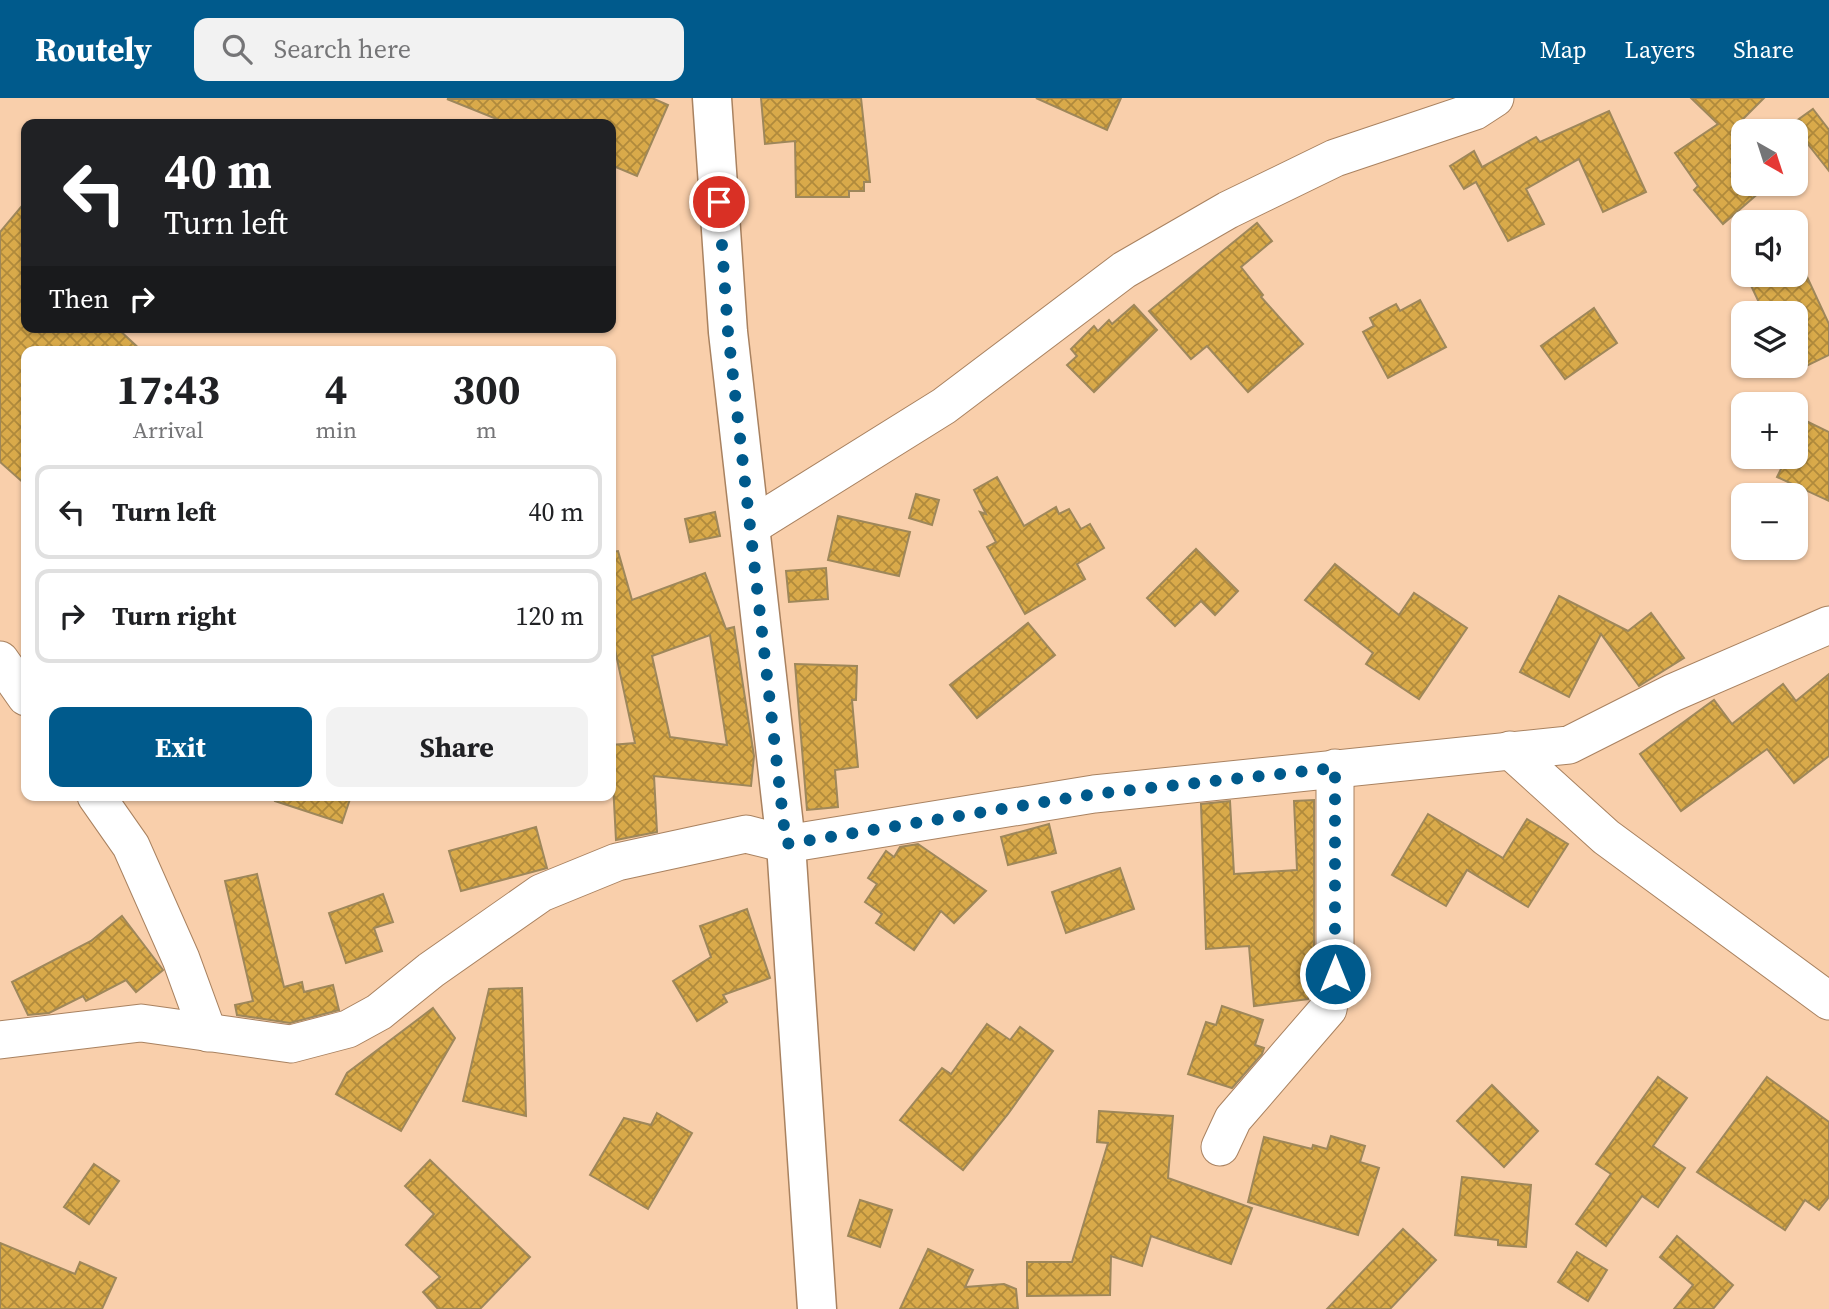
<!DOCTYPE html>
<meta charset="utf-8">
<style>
body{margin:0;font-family:"Source Serif 4",serif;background:#f2f2f2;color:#202124;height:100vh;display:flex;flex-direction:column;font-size:26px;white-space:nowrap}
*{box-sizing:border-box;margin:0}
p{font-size:23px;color:#757577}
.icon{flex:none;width:38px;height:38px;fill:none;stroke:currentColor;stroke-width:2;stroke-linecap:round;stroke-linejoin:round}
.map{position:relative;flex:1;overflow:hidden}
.side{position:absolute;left:21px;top:248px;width:595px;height:455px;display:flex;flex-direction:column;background:#fff;border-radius:14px;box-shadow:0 2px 5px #0004}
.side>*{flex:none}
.hud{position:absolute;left:21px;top:21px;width:595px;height:214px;border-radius:14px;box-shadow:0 2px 5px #0004;background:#202124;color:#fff;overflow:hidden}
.needle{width:46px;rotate:141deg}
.buttons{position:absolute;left:1731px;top:21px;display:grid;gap:14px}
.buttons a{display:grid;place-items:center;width:77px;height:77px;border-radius:14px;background:#fff;box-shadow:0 2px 5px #0004;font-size:35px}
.pin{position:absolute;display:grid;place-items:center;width:60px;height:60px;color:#fff;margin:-30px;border:4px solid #fff;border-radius:50%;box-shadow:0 2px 7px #0007}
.me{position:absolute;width:77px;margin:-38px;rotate:0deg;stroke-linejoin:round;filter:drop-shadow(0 0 5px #0008)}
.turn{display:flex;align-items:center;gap:24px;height:147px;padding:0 28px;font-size:32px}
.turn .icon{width:91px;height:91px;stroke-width:2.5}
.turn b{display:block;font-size:49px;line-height:60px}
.then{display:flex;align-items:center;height:66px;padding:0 28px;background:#0003;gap:14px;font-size:26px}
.eta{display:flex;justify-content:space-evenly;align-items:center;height:119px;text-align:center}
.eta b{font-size:42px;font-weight:700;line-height:49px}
.action{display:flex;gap:14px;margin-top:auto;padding:14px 28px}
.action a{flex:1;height:80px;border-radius:14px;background:#005a8c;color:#fff;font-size:28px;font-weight:700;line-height:80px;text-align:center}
.action a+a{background:#f2f2f2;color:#202124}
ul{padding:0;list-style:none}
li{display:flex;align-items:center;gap:21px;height:94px;margin:0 14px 10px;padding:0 14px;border:4px solid #e0e0e0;border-radius:14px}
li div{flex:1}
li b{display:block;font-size:26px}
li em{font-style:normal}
header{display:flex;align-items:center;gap:42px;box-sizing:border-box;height:98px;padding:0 35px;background:#005a8c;color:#fff}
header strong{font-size:33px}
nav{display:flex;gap:38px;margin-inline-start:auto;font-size:24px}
.search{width:490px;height:63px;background:#f2f2f2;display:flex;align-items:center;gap:18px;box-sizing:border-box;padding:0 24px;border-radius:14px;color:#757577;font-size:26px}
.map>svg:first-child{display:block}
.building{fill:url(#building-cross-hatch);stroke:#9e875a;stroke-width:2;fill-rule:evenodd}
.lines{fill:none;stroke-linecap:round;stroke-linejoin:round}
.street-casing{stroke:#a98260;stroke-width:39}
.secondary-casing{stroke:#a98260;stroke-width:41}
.street{stroke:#fff;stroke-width:37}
.secondary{stroke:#fff;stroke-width:38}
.route{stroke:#005a8c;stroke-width:12;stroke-dasharray:0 21.6}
</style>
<header>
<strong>Routely</strong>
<div class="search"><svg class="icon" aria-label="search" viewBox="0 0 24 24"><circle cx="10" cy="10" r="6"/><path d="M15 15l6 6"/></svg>Search here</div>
<nav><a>Map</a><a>Layers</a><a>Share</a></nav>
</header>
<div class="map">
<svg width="1829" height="1211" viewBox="0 0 1829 1211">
<defs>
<pattern id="building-cross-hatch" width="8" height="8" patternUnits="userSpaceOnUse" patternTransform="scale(1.75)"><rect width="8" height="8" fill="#d9aa4a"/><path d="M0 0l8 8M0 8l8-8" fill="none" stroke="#b08a3c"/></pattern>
</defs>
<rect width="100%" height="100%" fill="#f9cfab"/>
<g class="building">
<path d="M652 0 668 7 637 78 611 67V26H509L447 1Z"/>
<path d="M761 0H861L870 84H864V93H849V99H796L795 43 765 46Z"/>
<path d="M1036 0H1121L1107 32Z"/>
<path d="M1691 0H1764L1743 21V86H1769L1723 126 1694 92 1698 88 1675 55 1718 26Z"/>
<path d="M1813 11 1829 32V73L1792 26Z"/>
<path d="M1609 13 1646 94 1603 114 1579 61 1526 91 1544 126 1508 143 1476 84 1464 91 1450 68 1474 53 1482 69 1536 39 1540 44Z"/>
<path d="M26 103V229H116L143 254H26V387L0 364V134Z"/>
<path d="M1257 125 1272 143 1241 169 1263 197 1261 199 1303 246 1248 294 1207 248 1191 261 1149 213Z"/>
<path d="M1796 155 1829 226V257L1796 273V215H1764L1746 177H1796Z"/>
<path d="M1420 202 1446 249 1388 280 1363 234 1374 228 1370 220 1396 206 1400 213Z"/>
<path d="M1134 207 1157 232 1094 294 1067 267 1077 258 1071 251 1094 228 1098 233 1109 222 1112 226Z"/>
<path d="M1594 210 1617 245 1565 281 1541 248Z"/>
<path d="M1804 322 1829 334V403L1777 379 1787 359H1796V340Z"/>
<path d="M997 379 1024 428 1056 409 1059 416 1069 411 1081 431 1090 426 1104 450 1077 466 1085 481 1025 516 987 449 996 444 980 414 986 416 974 392Z"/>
<path d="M916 396 939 402 932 427 909 420Z"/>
<path d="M715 414 720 438 690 444 685 421Z"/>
<path d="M838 418 910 434 899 478 828 462Z"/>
<path d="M1196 451 1238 493 1215 517 1201 503 1175 528 1147 500Z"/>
<path d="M618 453 632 502 705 475 726 531 734 529 754 658 751 688 654 678 657 734 616 742 611 647 635 645 611 533V454ZM710 537 727 647 670 639 652 558Z"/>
<path d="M1335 466 1399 517 1414 495 1467 530 1419 601 1366 566 1373 555 1305 502Z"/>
<path d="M826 470 828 501 789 504 786 473Z"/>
<path d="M1559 498 1628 533 1651 515 1684 560 1639 588 1601 536 1569 599 1520 574Z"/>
<path d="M1028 525 1055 557 977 620 950 587Z"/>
<path d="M795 566 857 568 856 602H852L858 669 835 672 838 709 807 712Z"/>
<path d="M1829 576V658L1794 685 1767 651 1681 713 1640 656 1714 602 1732 626 1783 586 1796 603Z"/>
<path d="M276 698H351L342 725 275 703Z"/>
<path d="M1314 702V874L1308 901 1254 908 1249 848 1206 851 1201 706 1230 703 1234 776 1297 772 1294 703Z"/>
<path d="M1428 716 1503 760 1527 721 1568 746 1528 809 1467 772 1446 808 1392 777Z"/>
<path d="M1049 726 1056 755 1008 767 1001 739Z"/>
<path d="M536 729 547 770 461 793 449 753Z"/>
<path d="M918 746 986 793 954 825 941 813 914 852 876 825 882 816 865 804 877 786 868 780 886 753 894 759 900 749Z"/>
<path d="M1120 770 1134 811 1066 835 1052 794Z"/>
<path d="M257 776 284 889 302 884 304 894 333 887 339 912 290 925 237 917 235 907 253 903 225 783Z"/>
<path d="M383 796 393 824 374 830 382 853 346 865 329 815Z"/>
<path d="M747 811 770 880 723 897 727 904 697 923 673 883 711 859 700 828Z"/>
<path d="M122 818 163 872 136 894 126 882 86 903 83 898 49 915 28 917 12 884 91 843Z"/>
<path d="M522 890 526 1018 463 1003 489 891Z"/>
<path d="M1222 908 1263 922 1255 947 1264 950 1262 956 1232 990 1188 976 1206 924 1216 927Z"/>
<path d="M433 910 455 940 401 1033 336 996 347 975Z"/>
<path d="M987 926 1010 942 1020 929 1053 953 1008 1016 963 1072 900 1022 942 970 951 976Z"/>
<path d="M1658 979 1687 1000 1653 1048 1685 1070 1658 1109 1642 1098 1606 1148 1576 1126 1611 1076 1596 1066Z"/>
<path d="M1767 979 1829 1024V1099L1819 1112 1805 1102 1785 1132 1697 1074Z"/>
<path d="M1492 987 1538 1033 1504 1069 1457 1023Z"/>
<path d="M1099 1013 1173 1018 1168 1080 1252 1110 1231 1166 1151 1138 1142 1168 1111 1158 1110 1197 1027 1198V1164H1072L1108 1045 1097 1044Z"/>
<path d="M657 1015 692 1035 648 1111 590 1077 624 1020 651 1027Z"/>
<path d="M1331 1038 1365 1048 1360 1064 1379 1070 1358 1137 1248 1104 1264 1039 1312 1051 1313 1047 1327 1051Z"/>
<path d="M430 1062 530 1159 480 1211H438L423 1194 440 1179 406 1147 434 1116 405 1088Z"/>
<path d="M94 1066 119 1083 89 1126 64 1109Z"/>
<path d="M1462 1079 1531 1087 1526 1149 1498 1147V1142L1455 1137Z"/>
<path d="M860 1102 892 1112 880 1149 848 1138Z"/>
<path d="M1403 1131 1436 1162 1390 1211H1327Z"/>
<path d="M1677 1138 1733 1187 1713 1211H1674L1693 1187 1660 1159Z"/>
<path d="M0 1145 75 1176 80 1164 116 1180 102 1211H0Z"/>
<path d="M928 1151 973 1172 965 1189 1004 1186 1016 1191 1018 1211H900Z"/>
<path d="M1577 1154 1607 1172 1588 1203 1558 1184Z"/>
</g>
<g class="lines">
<g class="street-casing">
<g id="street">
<path d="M750 429 944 308 1124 172 1228 112 1335 60 1475 13 1495 0"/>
<path d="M0 562 26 599"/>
<path d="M1510 652 1606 739 1829 903"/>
<path d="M96 698 131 748 181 861 208 935"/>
<path d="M0 942 141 925 291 946 348 931 379 914 431 872 541 795 617 764 746 736 786 746 1094 696 1569 647 1672 595 1829 527"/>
<path d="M1220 1049 1233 1021 1328 911 1335 876V670"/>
</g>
</g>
<g class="secondary-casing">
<path id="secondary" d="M712 0 728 234 786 746 817 1211"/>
</g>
<use href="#street" class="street"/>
<use href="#secondary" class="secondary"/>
</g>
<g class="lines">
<path class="route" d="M719 104 728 234 786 746 1094 696 1335 670V876"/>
</g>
</svg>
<div class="buttons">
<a><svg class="needle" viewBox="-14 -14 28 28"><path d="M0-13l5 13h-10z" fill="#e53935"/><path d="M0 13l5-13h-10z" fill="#757577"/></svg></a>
<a><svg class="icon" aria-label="sound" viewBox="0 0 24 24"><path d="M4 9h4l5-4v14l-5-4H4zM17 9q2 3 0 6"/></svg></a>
<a><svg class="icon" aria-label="layers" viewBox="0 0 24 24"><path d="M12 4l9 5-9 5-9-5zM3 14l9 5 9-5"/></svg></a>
<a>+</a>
<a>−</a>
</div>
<div class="pin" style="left:719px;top:104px;background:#d93025"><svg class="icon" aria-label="arrive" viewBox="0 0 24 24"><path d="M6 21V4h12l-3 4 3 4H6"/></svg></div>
<svg class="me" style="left:1335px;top:876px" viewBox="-20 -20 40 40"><circle r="17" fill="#005a8c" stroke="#fff" stroke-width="3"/><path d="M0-11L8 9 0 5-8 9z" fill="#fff"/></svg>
<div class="hud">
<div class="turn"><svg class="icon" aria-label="left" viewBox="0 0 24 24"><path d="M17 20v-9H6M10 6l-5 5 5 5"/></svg><div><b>40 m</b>Turn left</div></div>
<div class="then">Then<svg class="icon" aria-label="right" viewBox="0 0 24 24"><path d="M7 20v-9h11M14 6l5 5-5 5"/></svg></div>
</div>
<section class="side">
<div class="eta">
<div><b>17:43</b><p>Arrival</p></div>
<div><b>4</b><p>min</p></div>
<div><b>300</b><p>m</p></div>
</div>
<ul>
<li><svg class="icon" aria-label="left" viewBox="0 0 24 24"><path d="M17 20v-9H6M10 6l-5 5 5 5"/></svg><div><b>Turn left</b></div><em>40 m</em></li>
<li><svg class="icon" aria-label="right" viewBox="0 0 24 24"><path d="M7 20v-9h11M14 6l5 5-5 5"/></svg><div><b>Turn right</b></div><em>120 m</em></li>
</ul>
<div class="action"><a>Exit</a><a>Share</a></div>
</section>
</div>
